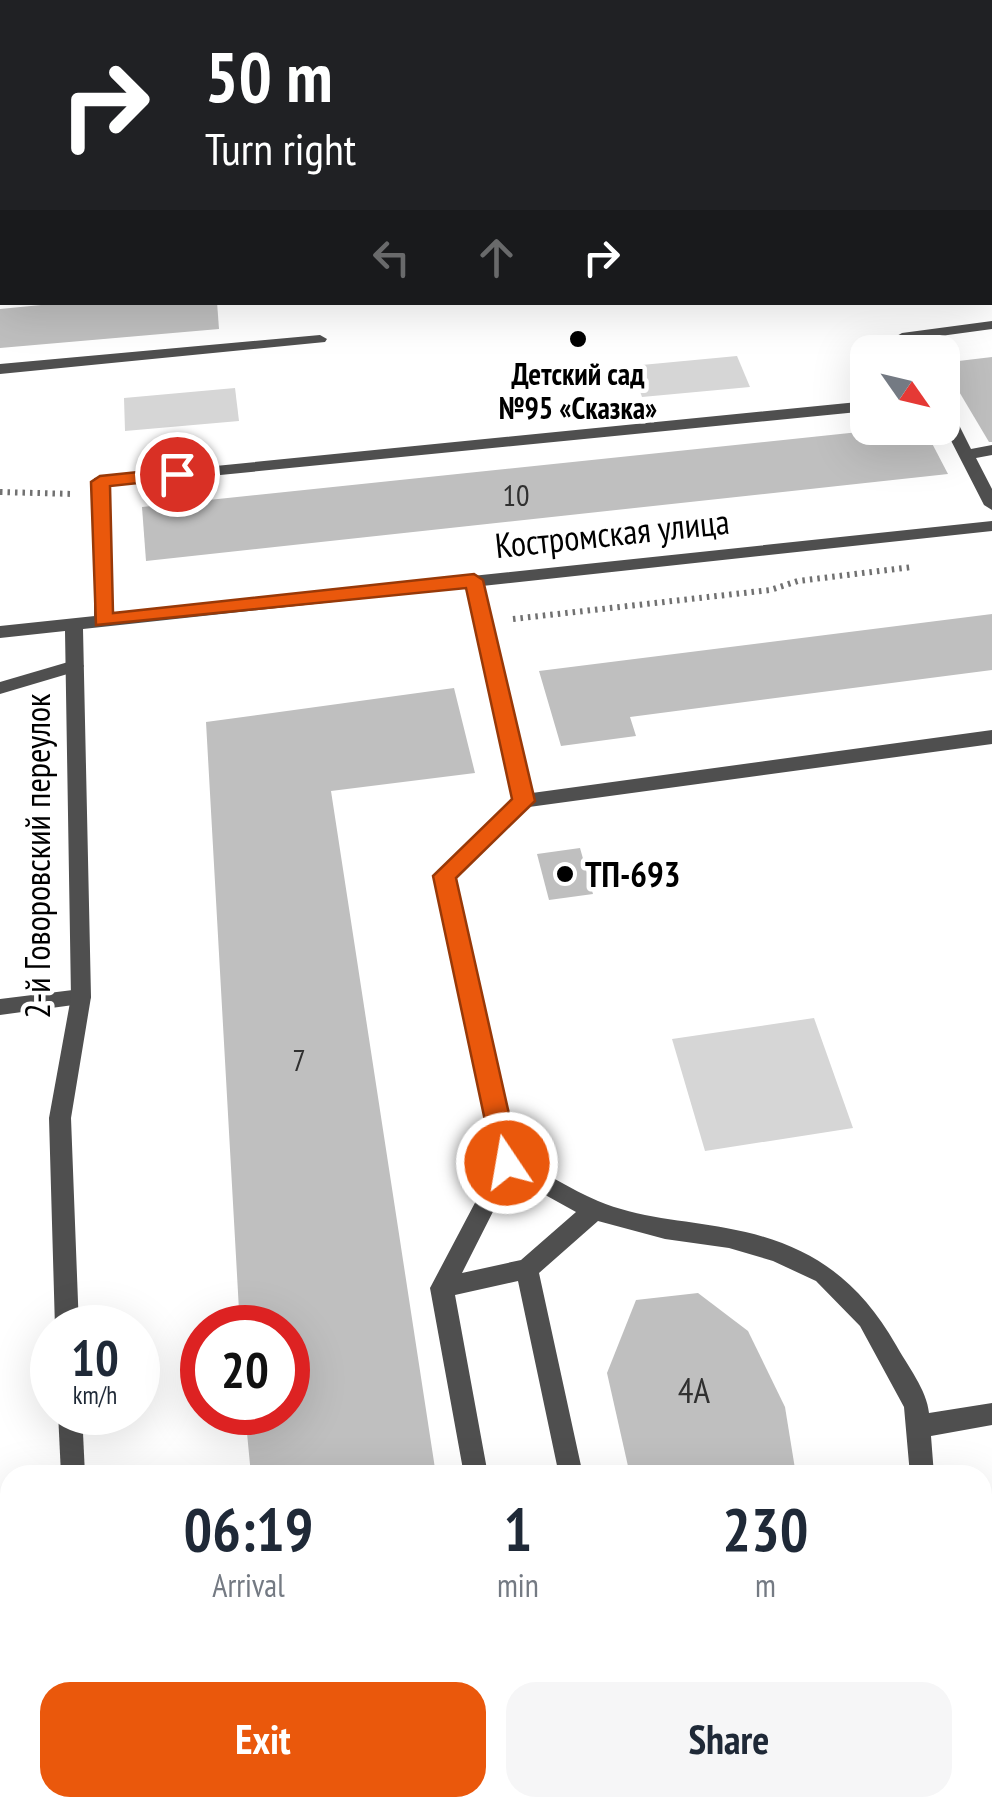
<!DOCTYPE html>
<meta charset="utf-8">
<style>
body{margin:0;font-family:"PT Sans Narrow",sans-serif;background:#f6f6f7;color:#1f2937;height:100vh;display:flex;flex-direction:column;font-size:38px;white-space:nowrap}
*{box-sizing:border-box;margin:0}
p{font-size:32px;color:#747a83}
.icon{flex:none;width:55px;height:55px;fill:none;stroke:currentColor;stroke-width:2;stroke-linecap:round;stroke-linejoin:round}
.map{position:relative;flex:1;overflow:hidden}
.details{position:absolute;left:0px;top:1465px;width:992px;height:352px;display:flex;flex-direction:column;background:#fff;border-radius:30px 30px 0 0;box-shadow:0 10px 40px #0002}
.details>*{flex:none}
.hud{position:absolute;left:0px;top:0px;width:992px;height:305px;box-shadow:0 10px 40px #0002;background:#202124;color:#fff;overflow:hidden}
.needle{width:65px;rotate:124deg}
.controls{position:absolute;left:850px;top:335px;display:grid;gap:20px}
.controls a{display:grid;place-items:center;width:110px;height:110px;border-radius:20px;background:#fff;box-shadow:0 10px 40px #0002;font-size:50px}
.speed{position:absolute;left:30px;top:1305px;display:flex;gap:20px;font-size:50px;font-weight:700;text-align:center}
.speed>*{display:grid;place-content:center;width:130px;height:130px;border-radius:50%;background:#fff;box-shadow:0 10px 40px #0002;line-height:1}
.speed small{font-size:25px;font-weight:400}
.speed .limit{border:15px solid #d22;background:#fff;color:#111}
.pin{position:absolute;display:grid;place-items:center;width:85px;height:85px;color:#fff;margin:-42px;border:5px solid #fff;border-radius:50%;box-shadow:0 2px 10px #0007}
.me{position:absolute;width:110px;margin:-55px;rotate:348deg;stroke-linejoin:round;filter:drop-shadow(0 0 8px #0008)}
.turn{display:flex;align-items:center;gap:35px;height:210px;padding:0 40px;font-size:45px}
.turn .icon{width:130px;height:130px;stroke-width:2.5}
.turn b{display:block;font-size:70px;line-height:85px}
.lanes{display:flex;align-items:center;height:95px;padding:0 40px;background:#0003;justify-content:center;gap:50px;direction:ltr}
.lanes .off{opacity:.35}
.eta{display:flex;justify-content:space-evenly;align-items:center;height:170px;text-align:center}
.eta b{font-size:60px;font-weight:800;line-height:70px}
.action{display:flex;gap:20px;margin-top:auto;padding:20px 40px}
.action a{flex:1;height:115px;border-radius:30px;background:#ea580c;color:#fff;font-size:40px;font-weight:800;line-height:115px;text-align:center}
.action a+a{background:#f6f6f7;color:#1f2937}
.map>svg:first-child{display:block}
.green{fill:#d6d6d6}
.building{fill:#bfbfbf}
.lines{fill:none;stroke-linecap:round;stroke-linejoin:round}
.path{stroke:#717171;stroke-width:6;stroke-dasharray:2.5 5;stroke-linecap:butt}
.service{fill:#4f4f4f;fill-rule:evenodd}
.minor{fill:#4f4f4f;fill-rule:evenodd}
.route{fill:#ea580c;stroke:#983908;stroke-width:2.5}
.poi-dot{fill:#000;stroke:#fff;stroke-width:4}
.labels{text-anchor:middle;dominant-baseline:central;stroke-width:9;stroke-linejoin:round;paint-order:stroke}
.far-poi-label{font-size:30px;font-weight:bold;fill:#000;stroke:#fff}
.number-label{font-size:30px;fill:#303030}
.street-label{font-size:35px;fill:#000;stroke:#fff}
.poi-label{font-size:35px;font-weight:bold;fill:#000;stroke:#fff;text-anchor:start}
.near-number-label{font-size:35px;fill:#303030}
</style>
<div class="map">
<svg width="992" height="1817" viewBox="0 0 992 1817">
<rect width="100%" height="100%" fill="#fff"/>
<g class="green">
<path d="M737 356 750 387 642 397 631 366Z"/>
<path d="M235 388 239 421 125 431 124 398Z"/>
<path d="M814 1018 853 1128 705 1151 672 1039Z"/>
</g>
<g class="building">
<path d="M72 302H217L219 329 0 348V309Z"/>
<path d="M992 357V442H989L942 363Z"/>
<path d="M897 428H924L948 474 146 561 142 507Z"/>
<path d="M992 614V670L630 717 636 736 561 746 539 671Z"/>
<path d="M454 688 475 773 331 791 436 1475H251L245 1412H288V1328H240L206 722Z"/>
<path d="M580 848 593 894 549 900 537 854Z"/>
<path d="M698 1293 748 1331 785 1407 796 1475H630L607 1373 636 1300Z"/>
</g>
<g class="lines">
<g class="path">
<path d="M0 492 74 494"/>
<path d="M513 619 770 590 798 581 912 567"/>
</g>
<g class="service">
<rect x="113" y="0" width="12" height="2"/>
<rect x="315" y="0" width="12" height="2"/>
<path d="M613 0H625L626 2H614Z"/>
<path d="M909 0H923L924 2H911Z"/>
<rect x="0" y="21" width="2" height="8"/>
<path d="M990 71 992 72V81L990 80Z"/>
<rect x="0" y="118" width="2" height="8"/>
<rect x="0" y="211" width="2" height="8"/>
<path d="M992 321V329L911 340 918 352H904L895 337 902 333Z"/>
<path d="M320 335 327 339 325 342 0 374V364Z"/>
<path d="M868 401V411L108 486 112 620 103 626 94 620V478Z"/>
<path d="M942 402 950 407 971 449 992 445V455L976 458 992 489V510L984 505 942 423Z"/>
<path d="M474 574 483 580 532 793 992 730V744L529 807 454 878 517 1157C544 1172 570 1189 598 1201 638 1218 684 1220 726 1228 805 1242 856 1275 896 1345 907 1365 927 1390 929 1413L992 1403V1425L931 1436 934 1475H910L904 1407 860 1326 816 1281 773 1261 729 1248 665 1239 598 1221 539 1273 583 1475H559L518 1281 455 1295 488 1475H464L430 1288 496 1163 434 876 514 799 465 580ZM511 1176 576 1212 521 1260 462 1273Z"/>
<path d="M75 660 81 662 84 666 81 670 0 694V682Z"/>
<path d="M81 989 88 991 91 997 88 1003 0 1015V999Z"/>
<path d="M10 1587V1613L0 1615V1589Z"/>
<path d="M522 1808H550L552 1817H524Z"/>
<path d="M935 1808H963L964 1817H936Z"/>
</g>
<g class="minor">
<path d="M992 521V531L83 629 91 997 71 1118 79 1328H55L49 1118 71 997 65 631 0 638V626Z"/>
<path d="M58 1412H82L85 1475H61Z"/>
<rect x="67" y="1808" width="28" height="9"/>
</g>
</g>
<path class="route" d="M177 468 186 474 184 478 110 486 113 613 474 574 483 580 535 801 456 878 520 1163 516 1171 507 1174 498 1171 494 1163 433 876 512 799 466 588 96 625 91 482 100 476Z"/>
<g class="poi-dot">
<circle cx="578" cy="339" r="10"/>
<circle cx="565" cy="874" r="10"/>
</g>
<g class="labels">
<g class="far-poi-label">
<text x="578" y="373">Детский сад<tspan x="578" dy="34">№95 «Сказка»</tspan></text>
</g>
<g class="number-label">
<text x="516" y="494">10</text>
<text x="299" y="1059">7</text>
</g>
<g class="street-label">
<text transform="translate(612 533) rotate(-6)">Костромская улица</text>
<text transform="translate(37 856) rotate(-90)">2-й Говоровский переулок</text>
</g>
<g class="poi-label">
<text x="585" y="874">ТП-693</text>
</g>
<g class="near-number-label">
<text x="694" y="1390">4А</text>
</g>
</g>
</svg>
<div class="controls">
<a><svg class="needle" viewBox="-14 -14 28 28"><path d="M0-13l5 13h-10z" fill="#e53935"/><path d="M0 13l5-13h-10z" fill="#747a83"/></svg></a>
</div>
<div class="speed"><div>10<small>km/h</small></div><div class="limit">20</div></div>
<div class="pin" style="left:177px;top:474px;background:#d93025"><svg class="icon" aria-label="arrive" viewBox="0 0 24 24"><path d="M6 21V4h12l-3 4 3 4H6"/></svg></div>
<svg class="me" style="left:507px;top:1163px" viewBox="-20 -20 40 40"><circle r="17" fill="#ea580c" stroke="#fff" stroke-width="3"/><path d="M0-11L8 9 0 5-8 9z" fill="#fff"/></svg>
<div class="hud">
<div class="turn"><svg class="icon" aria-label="right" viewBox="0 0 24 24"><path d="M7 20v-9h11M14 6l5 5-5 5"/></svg><div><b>50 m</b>Turn right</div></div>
<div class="lanes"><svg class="icon off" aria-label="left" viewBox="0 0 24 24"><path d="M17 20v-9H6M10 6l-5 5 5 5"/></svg><svg class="icon off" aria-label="ahead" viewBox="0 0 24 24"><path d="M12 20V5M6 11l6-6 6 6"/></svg><svg class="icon" aria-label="right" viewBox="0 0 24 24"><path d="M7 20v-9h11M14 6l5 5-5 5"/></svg></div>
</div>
<section class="details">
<div class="eta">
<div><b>06:19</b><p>Arrival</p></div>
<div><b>1</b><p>min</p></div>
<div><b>230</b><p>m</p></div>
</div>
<div class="action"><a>Exit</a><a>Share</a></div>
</section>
</div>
